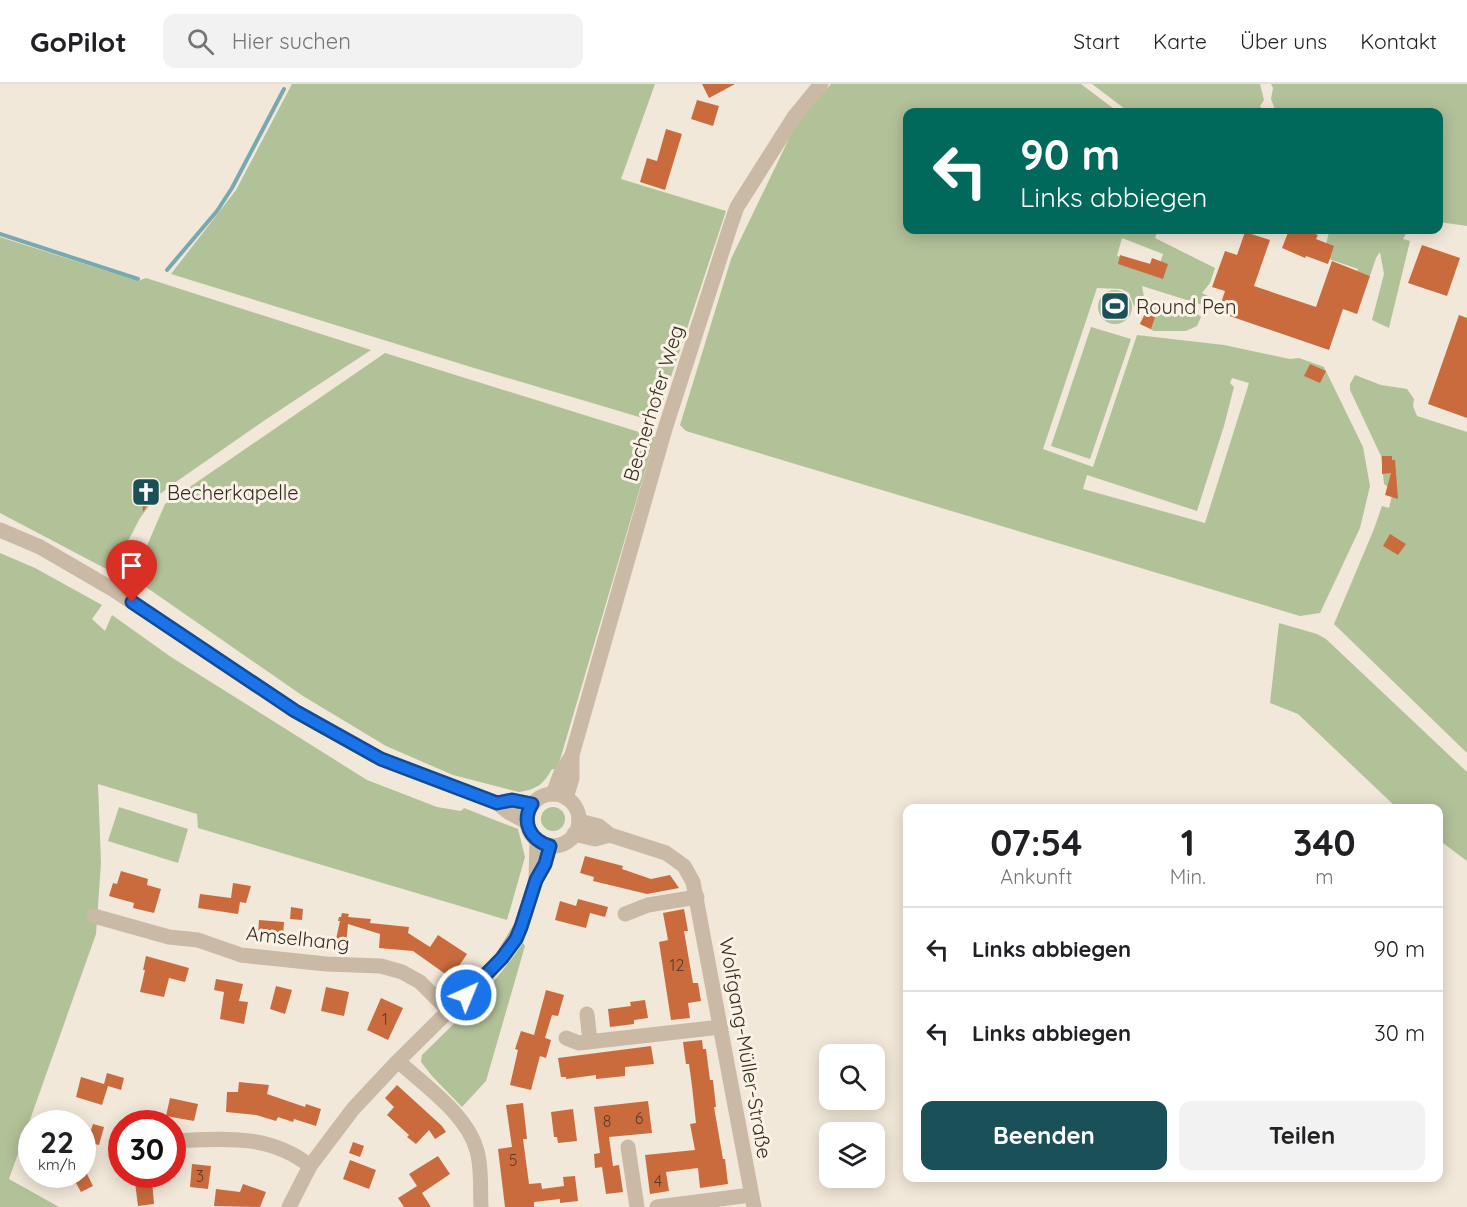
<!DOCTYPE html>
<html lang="de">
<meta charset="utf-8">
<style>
body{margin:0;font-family:Quicksand,sans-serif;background:#f2f2f2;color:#202124;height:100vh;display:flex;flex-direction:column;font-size:22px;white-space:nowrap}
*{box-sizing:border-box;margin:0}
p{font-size:20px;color:#757577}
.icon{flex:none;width:33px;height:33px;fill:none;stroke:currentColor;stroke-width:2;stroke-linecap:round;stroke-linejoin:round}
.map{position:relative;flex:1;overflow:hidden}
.side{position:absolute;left:903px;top:720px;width:540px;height:378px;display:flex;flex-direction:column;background:#fff;border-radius:12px;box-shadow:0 3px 15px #0003}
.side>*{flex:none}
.top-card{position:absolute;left:903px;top:24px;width:540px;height:126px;border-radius:12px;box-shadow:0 3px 15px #0003;background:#00695c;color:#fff;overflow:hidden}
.controls{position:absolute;left:819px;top:960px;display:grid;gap:12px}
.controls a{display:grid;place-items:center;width:66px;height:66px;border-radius:12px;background:#fff;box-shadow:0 3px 15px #0003;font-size:30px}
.speed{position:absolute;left:18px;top:1026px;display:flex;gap:12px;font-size:30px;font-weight:700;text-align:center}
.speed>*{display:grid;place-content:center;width:78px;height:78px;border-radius:50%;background:#fff;box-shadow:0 3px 15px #0003;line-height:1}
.speed small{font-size:15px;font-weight:400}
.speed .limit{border:9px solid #d22;background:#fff;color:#111}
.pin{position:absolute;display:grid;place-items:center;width:51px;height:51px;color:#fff;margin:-62px -26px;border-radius:50% 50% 50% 0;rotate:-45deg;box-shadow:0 0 6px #0007}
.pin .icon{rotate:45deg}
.me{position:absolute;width:66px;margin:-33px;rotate:44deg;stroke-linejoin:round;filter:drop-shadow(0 0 4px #0008)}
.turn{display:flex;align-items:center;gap:21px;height:126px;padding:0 18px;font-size:27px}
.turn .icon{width:78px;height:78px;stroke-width:2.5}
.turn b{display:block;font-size:42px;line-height:51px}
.eta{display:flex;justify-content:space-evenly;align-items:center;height:102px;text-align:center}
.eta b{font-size:36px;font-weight:700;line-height:42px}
.action{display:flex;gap:12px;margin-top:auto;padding:12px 18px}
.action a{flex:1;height:69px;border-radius:12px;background:#1a5058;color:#fff;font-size:24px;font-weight:700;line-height:69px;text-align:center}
.action a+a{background:#f2f2f2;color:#202124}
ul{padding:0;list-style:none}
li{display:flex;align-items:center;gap:18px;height:84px;padding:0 18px;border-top:2px solid #e0e0e0}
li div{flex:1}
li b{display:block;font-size:22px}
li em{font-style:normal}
header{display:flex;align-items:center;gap:36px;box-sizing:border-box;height:84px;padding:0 30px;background:#fff;border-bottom:2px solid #e0e0e0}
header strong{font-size:28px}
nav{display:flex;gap:33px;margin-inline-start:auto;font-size:21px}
.search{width:420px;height:54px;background:#f2f2f2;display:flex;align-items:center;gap:15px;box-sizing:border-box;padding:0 21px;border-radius:12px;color:#757577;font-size:22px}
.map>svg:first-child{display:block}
.green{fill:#b1c198;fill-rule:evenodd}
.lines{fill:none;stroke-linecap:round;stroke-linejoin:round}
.stream{stroke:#77a9b0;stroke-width:4}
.building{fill:#ca6b3e}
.street{stroke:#cab9a4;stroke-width:15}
.route-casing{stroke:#114b97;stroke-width:15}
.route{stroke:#1a73e8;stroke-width:10}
.labels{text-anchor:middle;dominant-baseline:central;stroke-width:6;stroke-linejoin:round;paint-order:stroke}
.number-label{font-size:16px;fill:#5b3c2c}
.poi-label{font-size:20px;fill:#362c26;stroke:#faf2e5;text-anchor:start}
.street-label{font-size:20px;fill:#362c26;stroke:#faf2e5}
</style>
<header>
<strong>GoPilot</strong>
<div class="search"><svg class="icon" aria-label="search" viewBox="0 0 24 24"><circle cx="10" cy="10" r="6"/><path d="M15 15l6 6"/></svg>Hier suchen</div>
<nav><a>Start</a><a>Karte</a><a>Über uns</a><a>Kontakt</a></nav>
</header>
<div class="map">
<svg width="1467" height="1123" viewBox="0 0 1467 1123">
<rect width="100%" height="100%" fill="#f2e8d9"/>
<g class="green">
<path d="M292 0H655L621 95 726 127 656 338 474 284 171 190 236 106Z"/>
<path d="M831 0H1081L1118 28H908V146H1158L1155 154 1215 184 1210 199 1202 209 1210 213 1206 222 1142 202 1144 213 1148 216C1166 221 1186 218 1201 233L1197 242 1186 247H1154L1140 240 1148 225 1146 221 1134 222 1129 209 1121 205 1097 204 1043 365 1093 383 1137 251 1224 261 1290 275 1299 274 1324 283 1363 363 1370 402 1360 444 1320 529 1300 532 686 347 680 341 731 175 797 38ZM1122 154 1163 170 1159 182 1117 172ZM1232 294 1249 299 1205 439 1083 405 1087 391 1197 427 1224 342 1234 303 1230 299Z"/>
<path d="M1092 0H1260L1264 16 1260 22 1265 28H1129Z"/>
<path d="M1271 0H1467V142L1439 138 1438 28H1276L1271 15 1273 4Z"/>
<path d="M1323 146H1408L1403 155 1410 157 1389 244 1372 236 1384 190 1380 168 1376 174 1370 192 1357 187 1358 185 1323 173 1329 148Z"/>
<path d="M0 153 138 197 146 194 371 266 268 334 173 400 156 413 140 434 112 488 0 429Z"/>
<circle cx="1115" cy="223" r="17"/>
<path d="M1091 243 1131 255 1090 375 1051 362Z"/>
<path d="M385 269 655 353 557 686 552 685C543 701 537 705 519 708L453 691 386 662 303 612 133 494 165 420Z"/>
<path d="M1355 291 1381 301 1407 305 1414 315 1413 322 1417 332 1467 348V669L1334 540 1374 445 1382 422 1389 424 1393 407 1384 400 1381 372 1350 306V300Z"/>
<path d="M0 469 35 484 102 521 92 535 105 547 112 531 171 573 367 696 437 723 461 727 464 724 518 745 525 773 507 836 198 744 197 730 98 700 101 779 96 850 9 1095 59 1123H0Z"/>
<path d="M1279 539 1317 550 1326 555 1467 688V777L1439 756 1438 724H1397L1298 630 1270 619Z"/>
<circle cx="553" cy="735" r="12"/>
<path d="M119 723 188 745 178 779 108 757Z"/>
<path d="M523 859 525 862 486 997 462 1023 432 992 421 978 422 971C458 936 494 902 523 859Z"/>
</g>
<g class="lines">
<g class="stream">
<path d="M0 150 138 195"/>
<path d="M167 186 217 127 232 104 284 5"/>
</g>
</g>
<g class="building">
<path d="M702 0H735L709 14Z"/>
<path d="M697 16 719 22 713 42 691 35Z"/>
<path d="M666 45 682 50 665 106 640 98 647 74 657 77Z"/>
<path d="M1289 146H1303L1318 151 1316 155 1334 162 1328 180 1306 172 1305 174 1282 164Z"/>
<path d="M1245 148 1270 156 1254 202 1316 223 1332 177 1370 192 1357 230 1343 225 1329 266 1218 228 1225 207 1212 203 1225 167 1237 171Z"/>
<path d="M1422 161 1460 174 1447 212 1408 199Z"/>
<path d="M1120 171 1150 180 1152 174 1168 180 1163 195 1118 180Z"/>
<path d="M1147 225 1157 227 1151 245 1140 240Z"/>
<path d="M1459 231 1467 234V334L1428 320Z"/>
<path d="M1310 280 1326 287 1320 299 1304 292Z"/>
<path d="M1382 372H1392V376H1395L1398 415 1385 411 1391 389 1382 390Z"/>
<path d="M141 401 155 410 143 428Z"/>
<path d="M1390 450 1406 460 1398 471 1383 462Z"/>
<path d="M585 772 623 782 622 785 651 795 670 791 679 804 647 810 593 797 594 793 580 789Z"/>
<path d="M121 787 148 795 147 801 161 805 154 829 133 824 134 819 109 812 113 799 117 800Z"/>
<path d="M233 799 251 802 246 819 240 818 238 830 198 824 200 810 231 814Z"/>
<path d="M578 815 608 823 605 833 590 829 586 844 555 836 560 817 576 822Z"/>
<path d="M291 823 303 825 302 836 290 835Z"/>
<path d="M684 825 688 847H684L693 899H698L701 917 688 919 690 934 671 936 659 858 668 856 663 829Z"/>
<path d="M342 829 349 830 348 833 371 835 370 839 409 843 408 849 430 863 438 851 467 870 451 894 413 867 379 864 380 850 348 840 346 861 335 860 340 837H338L339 833H341Z"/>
<path d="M259 836 284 838 283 855 258 853Z"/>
<path d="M146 872 189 884 185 898 169 894 164 913 140 908 145 886H143Z"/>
<path d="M216 895 243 900 239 917 248 918 244 940 220 935 224 908 214 906Z"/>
<path d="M276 902 292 906 285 930 270 925Z"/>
<path d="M326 903 349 908 344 932 321 927Z"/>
<path d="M546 906 564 911 558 932 552 931 545 954 551 956 546 974 540 972 531 1006 510 1001 518 966 515 965 521 947 534 951Z"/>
<path d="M381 914 403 924 388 956 367 946Z"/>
<path d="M645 916 648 934 634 936V940L610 943 608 925 631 922 630 918Z"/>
<path d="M702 956 703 965H706L710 996H713L716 1023H714L723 1075H725L728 1100 700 1104 698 1084 666 1088 669 1107 650 1110 645 1071 695 1066 690 1040 696 1039 692 1002 689 980H686L683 958Z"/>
<path d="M651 962 654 980 625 983V992L596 995V991L566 995V993H561L558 974Z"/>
<path d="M107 989 124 994 121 1006 108 1002 102 1021 76 1013 81 993 104 1000Z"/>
<path d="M239 998 269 1001 267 1010 305 1023 306 1020 321 1025 316 1042 294 1035 293 1038 278 1033 276 1037 256 1031 226 1028 227 1008H238Z"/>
<path d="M397 1001 442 1042 446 1048 435 1055 429 1046 416 1060 407 1053 409 1051 387 1031 394 1023 385 1014Z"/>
<path d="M170 1014 198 1020 194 1037 166 1032Z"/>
<path d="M648 1017 652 1049 609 1053 613 1082 619 1081 623 1108 606 1110 602 1083 595 1084 594 1070 600 1069 594 1023Z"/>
<path d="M523 1019 527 1055H523L529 1100 541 1099 542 1105 564 1102 563 1093 575 1092 578 1117 560 1119V1115L534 1118V1123H505L498 1065 512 1063 506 1021Z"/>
<path d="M573 1025 577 1057 558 1059 557 1053H554L551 1028Z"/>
<path d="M93 1040 104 1043 99 1061 82 1057V1044L91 1046Z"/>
<path d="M353 1058 364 1062 360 1073 349 1069Z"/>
<path d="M438 1072 450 1090 422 1109 431 1123H404L398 1114 417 1102 409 1090Z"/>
<path d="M350 1076 376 1086 369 1105 343 1095Z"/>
<path d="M192 1080 211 1082 208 1105 190 1103Z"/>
<path d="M71 1090H87L93 1102 81 1108Z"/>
<path d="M152 1096 154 1120 138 1122 135 1098Z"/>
<path d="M243 1100 266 1108 260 1123 214 1122 216 1105 240 1108Z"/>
</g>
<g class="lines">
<g class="street">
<path d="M0 446 40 463 114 506 295 627 381 675 497 719 508 728 527 738"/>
<path d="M553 710 560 691 572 671 665 345 731 140 737 123 794 33 821 0"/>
<circle cx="553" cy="736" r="26"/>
<path d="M566 714 572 694V671"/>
<path d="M497 719 512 716 532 720"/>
<path d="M579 737 599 742 610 751 666 769 684 782 693 798 754 1123"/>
<path d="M574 750 595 755 610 751"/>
<path d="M536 796 537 757"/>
<path d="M625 830 648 821 697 813"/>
<path d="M94 832 169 853 198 856 241 871 326 880 381 882 402 888 420 898 450 928"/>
<path d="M587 930 590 957"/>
<path d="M566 954 579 959 721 943"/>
<path d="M398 977C425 1002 468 1031 477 1067 482 1084 480 1105 481 1123"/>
<path d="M172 1057C222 1055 269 1049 310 1082"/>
<path d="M628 1063 637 1123"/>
<path d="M289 1123 310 1082 353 1025 398 977 502 874 521 843 536 796 545 780 550 762"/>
<path d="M657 1123 751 1111"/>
</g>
</g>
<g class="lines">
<g class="route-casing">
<path id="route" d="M132 518 295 627 381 675 497 719 512 716 532 720C521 738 530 756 550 762L545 780 536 796 521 843 516 855 502 874 466 911"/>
</g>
<use href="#route" class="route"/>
</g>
<defs>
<g id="stadium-square" transform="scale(1.5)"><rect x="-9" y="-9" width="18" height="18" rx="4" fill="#1a5058" stroke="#faf2e5"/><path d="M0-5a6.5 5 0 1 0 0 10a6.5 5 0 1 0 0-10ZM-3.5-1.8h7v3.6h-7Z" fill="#fff"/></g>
<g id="church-square" transform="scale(1.5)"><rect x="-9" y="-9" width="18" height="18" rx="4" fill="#1a5058" stroke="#faf2e5"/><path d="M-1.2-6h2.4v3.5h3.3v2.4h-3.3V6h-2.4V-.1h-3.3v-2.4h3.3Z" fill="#fff"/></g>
</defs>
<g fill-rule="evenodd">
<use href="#stadium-square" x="1115" y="222"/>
<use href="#church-square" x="146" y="408"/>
</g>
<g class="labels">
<g class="number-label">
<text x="677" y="881">12</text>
<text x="385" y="935">1</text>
<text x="639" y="1034">6</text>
<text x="607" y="1037">8</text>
<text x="513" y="1076">5</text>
<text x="200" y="1092">3</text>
<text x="658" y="1097">4</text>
</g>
<g class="poi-label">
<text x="1136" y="222">Round Pen</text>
<text x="167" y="408">Becherkapelle</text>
</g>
<g class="street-label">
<text transform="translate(653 319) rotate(-73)">Becherhofer Weg</text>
<text transform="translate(298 854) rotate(6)">Amselhang</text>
<text transform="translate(746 964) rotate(80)">Wolfgang-Müller-Straße</text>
</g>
</g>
</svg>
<div class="controls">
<a><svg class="icon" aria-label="search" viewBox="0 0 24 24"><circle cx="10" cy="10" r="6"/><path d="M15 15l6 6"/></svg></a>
<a><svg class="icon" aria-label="layers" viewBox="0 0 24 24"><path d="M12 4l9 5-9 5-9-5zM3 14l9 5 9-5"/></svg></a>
</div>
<div class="speed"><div>22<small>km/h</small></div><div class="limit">30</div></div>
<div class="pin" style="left:132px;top:518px;background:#d93025"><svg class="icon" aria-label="arrive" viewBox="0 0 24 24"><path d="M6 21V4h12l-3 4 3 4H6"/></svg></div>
<svg class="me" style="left:466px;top:911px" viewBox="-20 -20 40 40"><circle r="17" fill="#1a73e8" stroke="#fff" stroke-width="3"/><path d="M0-11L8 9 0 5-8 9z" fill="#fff"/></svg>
<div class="top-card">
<div class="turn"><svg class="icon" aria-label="left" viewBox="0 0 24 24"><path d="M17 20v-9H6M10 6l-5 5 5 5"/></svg><div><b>90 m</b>Links abbiegen</div></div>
</div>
<section class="side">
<div class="eta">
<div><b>07:54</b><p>Ankunft</p></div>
<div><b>1</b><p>Min.</p></div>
<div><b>340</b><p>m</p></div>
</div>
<ul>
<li><svg class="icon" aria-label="left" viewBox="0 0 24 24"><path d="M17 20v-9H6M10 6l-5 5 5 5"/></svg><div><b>Links abbiegen</b></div><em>90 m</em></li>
<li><svg class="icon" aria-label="left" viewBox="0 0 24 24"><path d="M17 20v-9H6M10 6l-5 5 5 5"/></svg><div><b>Links abbiegen</b></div><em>30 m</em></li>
</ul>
<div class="action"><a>Beenden</a><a>Teilen</a></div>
</section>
</div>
